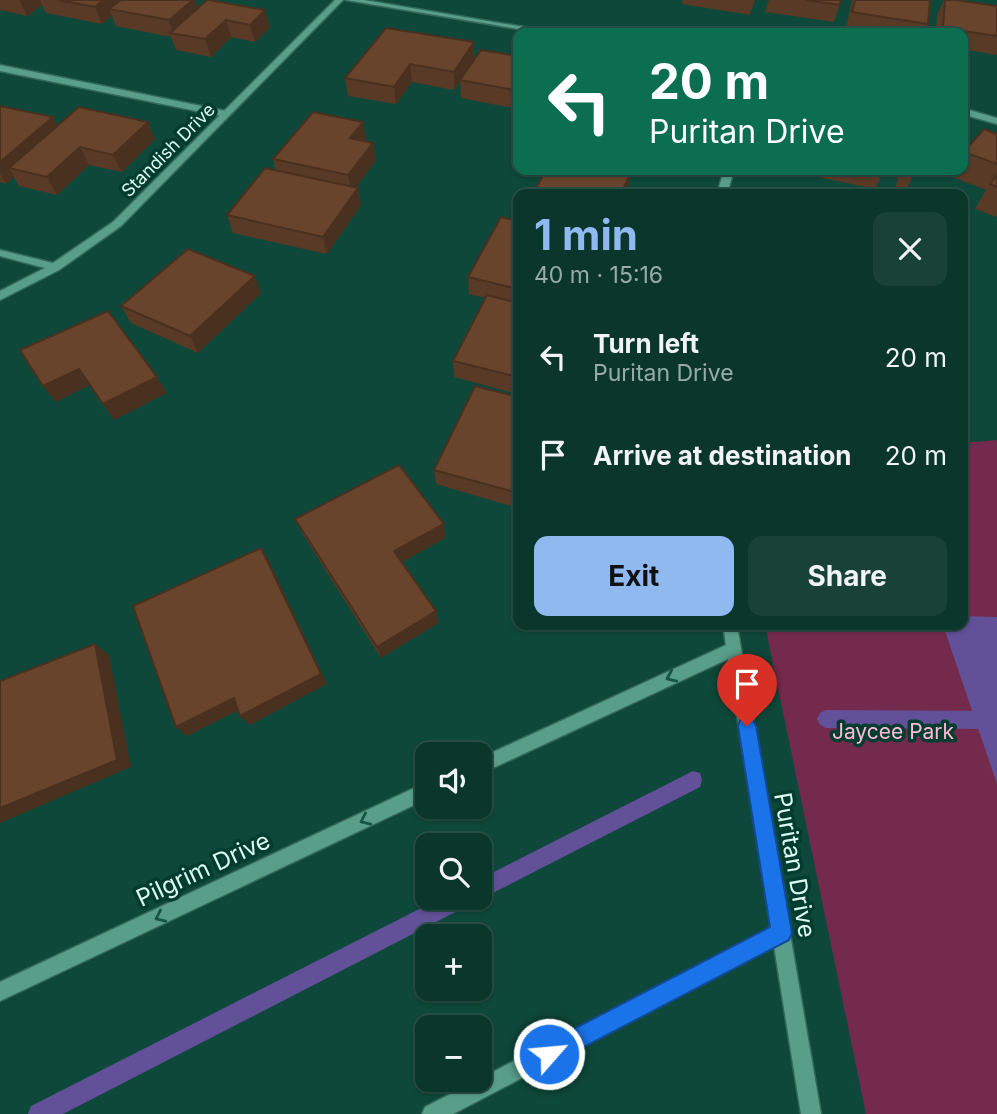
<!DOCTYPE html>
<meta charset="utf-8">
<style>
body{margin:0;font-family:Inter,sans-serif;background:#184138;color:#f1f3f6;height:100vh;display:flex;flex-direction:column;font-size:26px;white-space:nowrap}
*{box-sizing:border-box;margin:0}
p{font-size:23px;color:#99aba9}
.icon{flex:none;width:38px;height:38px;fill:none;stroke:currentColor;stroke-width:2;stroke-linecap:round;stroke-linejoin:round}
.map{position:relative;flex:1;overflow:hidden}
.drawer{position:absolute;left:513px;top:189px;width:455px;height:441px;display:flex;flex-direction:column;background:#0a362c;border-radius:14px;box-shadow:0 2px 5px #0004,0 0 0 2px #2a5048}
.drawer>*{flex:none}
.guide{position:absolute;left:513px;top:28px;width:455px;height:147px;border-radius:14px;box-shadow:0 2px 5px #0004,0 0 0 2px #2a5048;background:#0b6e4f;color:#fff;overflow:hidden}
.tools{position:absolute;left:415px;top:742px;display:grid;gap:14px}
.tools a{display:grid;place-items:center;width:77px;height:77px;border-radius:14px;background:#0a362c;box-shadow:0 2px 5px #0004,0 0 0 2px #2a5048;font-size:35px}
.pin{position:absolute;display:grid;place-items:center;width:60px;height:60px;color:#fff;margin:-72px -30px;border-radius:50% 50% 50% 0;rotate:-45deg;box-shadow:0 0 7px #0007}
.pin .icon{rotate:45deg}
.me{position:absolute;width:77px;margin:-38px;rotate:63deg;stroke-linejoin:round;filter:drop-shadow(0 0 5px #0008)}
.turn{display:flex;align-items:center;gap:24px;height:147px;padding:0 21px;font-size:32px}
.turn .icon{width:91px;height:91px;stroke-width:2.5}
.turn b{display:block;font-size:49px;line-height:60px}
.round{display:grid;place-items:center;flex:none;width:74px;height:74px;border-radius:14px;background:#184138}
.overview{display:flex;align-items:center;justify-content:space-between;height:119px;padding:0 21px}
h1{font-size:42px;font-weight:700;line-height:52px;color:#90b9f0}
.primary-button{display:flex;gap:14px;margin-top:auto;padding:14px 21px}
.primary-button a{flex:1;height:80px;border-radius:14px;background:#90b9f0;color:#111;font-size:28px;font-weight:700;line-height:80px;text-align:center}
.primary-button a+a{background:#184138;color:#f1f3f6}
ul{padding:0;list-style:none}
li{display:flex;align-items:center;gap:21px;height:98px;padding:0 21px}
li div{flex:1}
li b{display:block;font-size:26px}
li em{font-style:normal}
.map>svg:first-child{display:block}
.green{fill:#732a4d}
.water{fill:#625098}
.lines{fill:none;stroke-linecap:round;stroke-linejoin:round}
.stream{fill:#625098;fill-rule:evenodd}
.lane-casing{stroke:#33685b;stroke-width:3}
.street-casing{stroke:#33685b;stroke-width:3}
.lane{fill:#589e8a;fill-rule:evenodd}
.street{fill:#589e8a;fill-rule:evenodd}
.wall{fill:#593a26}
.shaded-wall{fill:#49301f}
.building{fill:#68442c;stroke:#49301f;stroke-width:2}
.oneway{stroke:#165546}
.route{fill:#1a73e8;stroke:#114b97;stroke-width:2}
.labels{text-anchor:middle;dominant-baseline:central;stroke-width:7;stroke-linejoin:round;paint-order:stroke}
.far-street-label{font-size:18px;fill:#def9f0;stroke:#003d30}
.park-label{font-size:21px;fill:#febad5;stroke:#003d30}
.near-street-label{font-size:24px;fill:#def9f0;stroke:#003d30}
</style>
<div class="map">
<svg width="997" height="1114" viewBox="0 0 997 1114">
<rect width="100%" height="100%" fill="#0e483a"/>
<path class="green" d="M997 440V1114H866L765 625H962L963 443Z"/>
<path class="water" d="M963 616 997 617V784L943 625H962Z"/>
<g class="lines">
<g class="stream">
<path d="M826 710 997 711V729L826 728 820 725 817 719 820 713Z"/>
<path d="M693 771 700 773 702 780 700 787 487 896 480 899 477 898H480V879Z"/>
<path d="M441 898H472L469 905 63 1114H28L31 1106Z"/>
</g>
<g class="lane-casing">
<path id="lane" d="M0 65 226 111 230 114 226 117 0 71Z"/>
</g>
<g class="street-casing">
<g id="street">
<path d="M335 0H343L121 226 59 270 0 300V291L45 268 0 256V250L53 263 113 222Z"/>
<path d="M346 0H364L559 33H542Z"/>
<path d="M962 108 997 118V124L962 114Z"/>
<path d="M724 170H734L727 194H717Z"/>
<path d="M723 625H737L821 1114H801L774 946 453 1114H422L425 1107 771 928 728 659 480 774V758L726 645Z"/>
<path d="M427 782V799L0 1001V982Z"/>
</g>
</g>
<use href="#lane" class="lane"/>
<use href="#street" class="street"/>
</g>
<g class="wall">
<path d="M0 0H195L198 8 270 27 255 42 231 37 211 57 176 50 171 37 116 26 112 16 102 24 46 13 42 5 27 16 0 10Z"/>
<path d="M683 0H755L750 15 682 4Z"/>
<path d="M769 0H841L834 22 765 12Z"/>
<path d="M852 0H930L928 24 924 33H870L846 29Z"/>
<path d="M944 0H956L997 6V55L962 49V33H936L937 15Z"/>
<path d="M474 42V59L518 56 513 108 461 98 460 81 454 90 412 82 396 104 348 96 345 78Z"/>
<path d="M0 106 53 117 57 126 148 122 155 139 122 172 89 165 57 195 19 186 14 177 6 184 0 182Z"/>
<path d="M997 134V217L975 209 986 190 950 176 954 170H962V155L964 152Z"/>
<path d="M366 139 365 141 373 143 376 160 356 187 358 188 361 205 327 254 233 233 227 215 276 171 273 159Z"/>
<path d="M820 170H915L914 174 905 192 895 190 898 178 882 175 875 189 818 177Z"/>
<path d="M518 221V394L454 377 453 361 486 298 469 294 468 277Z"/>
<path d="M261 293 198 353 131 323 121 306Z"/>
<path d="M518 397V508L436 484 434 470Z"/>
<path d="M295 519 444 524 445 538 402 562 436 611 438 623 381 658 302 533Z"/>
</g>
<g class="shaded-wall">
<path d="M19 0H40L42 5 27 16Z"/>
<path d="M104 0H128L109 9 112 16 102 24 95 7Z"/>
<path d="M193 0H195L200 15 173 33 169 20Z"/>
<path d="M265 10 270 27 255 42 250 25Z"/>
<path d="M226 20 231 37 211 57 205 39Z"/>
<path d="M474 42V60L454 90V72Z"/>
<path d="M410 64 412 82 396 104 394 87Z"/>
<path d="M518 83V100L513 108 514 90Z"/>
<path d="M53 117 62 135 9 168 14 177 6 184 0 173V162Z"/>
<path d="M148 122 155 139 122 172 113 155Z"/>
<path d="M363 122 366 139 353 155 350 138Z"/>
<path d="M373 143 376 160 352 193 348 175Z"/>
<path d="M80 147 89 165 57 195 47 177Z"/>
<path d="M631 172 628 189 626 194H621Z"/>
<path d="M358 188 361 205 327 254 323 237Z"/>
<path d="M255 276 261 293 198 353 190 336Z"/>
<path d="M79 369 90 385 56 402 43 386Z"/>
<path d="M157 377 167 393 114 420 103 404Z"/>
<path d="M444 524 445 538 398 564 394 551Z"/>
<path d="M261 548 269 561 327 684 250 725 240 716Z"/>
<path d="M436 611 438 623 381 658 377 647Z"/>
<path d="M95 644 109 655 131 767 0 823V808Z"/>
<path d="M234 698 243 708 187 736 176 727Z"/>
</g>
<g class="building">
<path d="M58 0H104L95 7Z"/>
<path d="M121 0H193L169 20 109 9Z"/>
<path d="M207 0H209L265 10 250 25 226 20 205 39 170 33Z"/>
<path d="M805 0H841L840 5Z"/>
<path d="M855 0H930L928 24 852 12Z"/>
<path d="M945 0H956L997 6V36L943 28Z"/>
<path d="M386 28 474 42 454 72 410 64 394 87 345 78Z"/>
<path d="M481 50 518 56V83L514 90 460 80Z"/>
<path d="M0 106 53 117 0 162Z"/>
<path d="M79 107 148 122 113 155 80 147 47 177 9 168Z"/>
<path d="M313 112 363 122 350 138 373 143 348 175 273 159Z"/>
<path d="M984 129 997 134V164L964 152Z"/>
<path d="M265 168 358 188 323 237 227 215Z"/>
<path d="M546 170H620L631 172 621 194H533Z"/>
<path d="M904 170H915L914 174 904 172Z"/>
<path d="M997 175V187L990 184Z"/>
<path d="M501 217 518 221V289L468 277Z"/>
<path d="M188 249 255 276 190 336 121 306Z"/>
<path d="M487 295 518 303V377L453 361Z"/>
<path d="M108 311 157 377 103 404 79 369 43 386 20 350Z"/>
<path d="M475 386 518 397V493L434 470Z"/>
<path d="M399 465 444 524 394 551 436 611 377 647 295 519Z"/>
<path d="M261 548 321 674 240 716 234 698 176 727 133 606Z"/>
<path d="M95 644 117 760 0 808V681Z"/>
</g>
<defs><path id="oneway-chevron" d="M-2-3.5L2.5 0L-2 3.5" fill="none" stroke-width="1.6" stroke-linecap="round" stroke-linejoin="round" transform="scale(1.75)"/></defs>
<g class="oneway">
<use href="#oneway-chevron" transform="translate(671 677) rotate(156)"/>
<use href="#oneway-chevron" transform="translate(365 820) rotate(155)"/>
<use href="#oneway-chevron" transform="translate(160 917) rotate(155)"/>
</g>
<path class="route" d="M747 717 753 720 756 726 792 933 789 940 557 1061 549 1065 541 1061 538 1054 541 1046 770 927 738 726 740 720Z"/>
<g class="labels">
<g class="far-street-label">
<text transform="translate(168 150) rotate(-45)">Standish Drive</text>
</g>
<g class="park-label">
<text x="893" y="731">Jaycee Park</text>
</g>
<g class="near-street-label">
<text transform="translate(795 865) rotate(80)">Puritan Drive</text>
<text transform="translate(203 869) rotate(-25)">Pilgrim Drive</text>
</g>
</g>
</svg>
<div class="tools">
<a><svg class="icon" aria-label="sound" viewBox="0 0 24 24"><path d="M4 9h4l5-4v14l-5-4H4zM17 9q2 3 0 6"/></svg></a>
<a><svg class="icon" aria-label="search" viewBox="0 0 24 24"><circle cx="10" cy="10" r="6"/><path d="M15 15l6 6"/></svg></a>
<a>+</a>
<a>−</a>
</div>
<div class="pin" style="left:747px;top:726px;background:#d93025"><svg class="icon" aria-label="arrive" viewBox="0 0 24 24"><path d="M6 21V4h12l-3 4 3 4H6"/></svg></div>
<svg class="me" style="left:549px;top:1054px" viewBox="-20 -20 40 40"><circle r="17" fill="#1a73e8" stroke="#fff" stroke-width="3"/><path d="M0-11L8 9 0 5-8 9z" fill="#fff"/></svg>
<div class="guide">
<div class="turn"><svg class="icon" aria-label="left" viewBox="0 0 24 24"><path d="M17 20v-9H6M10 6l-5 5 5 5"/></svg><div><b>20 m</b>Puritan Drive</div></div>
</div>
<section class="drawer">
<div class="overview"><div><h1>1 min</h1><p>40 m · 15:16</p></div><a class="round"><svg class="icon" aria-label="close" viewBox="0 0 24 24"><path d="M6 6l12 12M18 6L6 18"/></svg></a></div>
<ul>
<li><svg class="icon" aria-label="left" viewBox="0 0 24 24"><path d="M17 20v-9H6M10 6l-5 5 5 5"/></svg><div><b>Turn left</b><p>Puritan Drive</p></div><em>20 m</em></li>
<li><svg class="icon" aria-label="arrive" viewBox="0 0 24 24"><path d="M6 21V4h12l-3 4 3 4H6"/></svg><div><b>Arrive at destination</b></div><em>20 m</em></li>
</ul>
<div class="primary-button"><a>Exit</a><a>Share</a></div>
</section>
</div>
